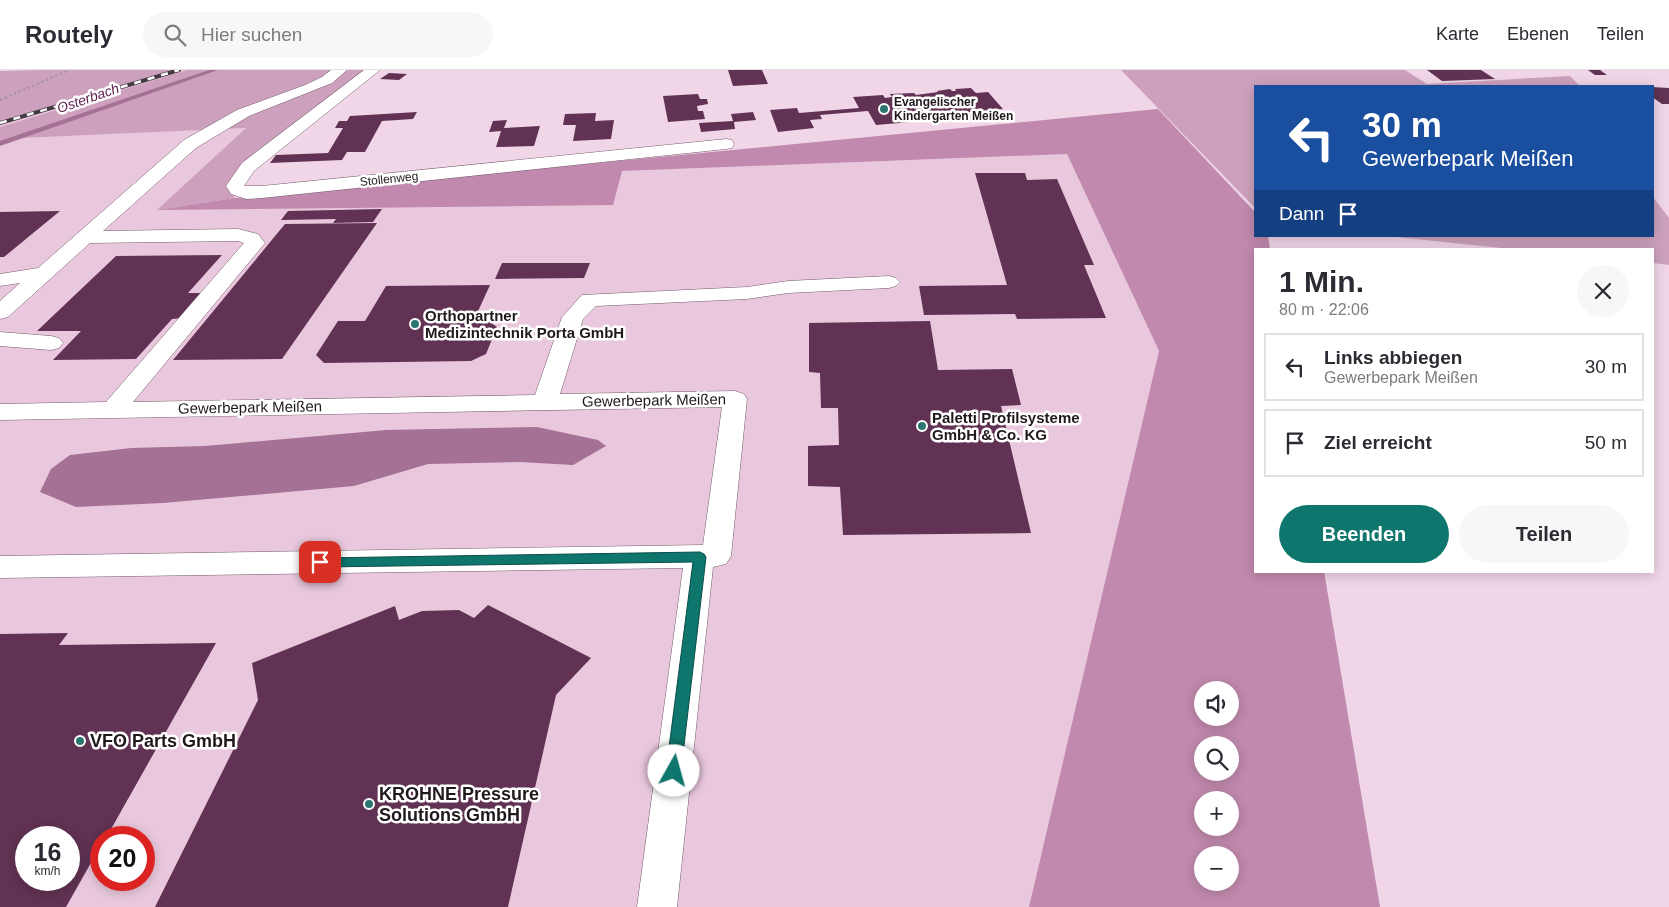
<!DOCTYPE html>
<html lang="de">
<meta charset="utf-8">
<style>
body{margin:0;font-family:Arial,sans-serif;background:#f7f7f7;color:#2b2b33;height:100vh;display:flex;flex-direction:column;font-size:19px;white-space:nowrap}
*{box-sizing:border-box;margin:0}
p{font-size:16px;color:#7c7c81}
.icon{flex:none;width:28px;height:28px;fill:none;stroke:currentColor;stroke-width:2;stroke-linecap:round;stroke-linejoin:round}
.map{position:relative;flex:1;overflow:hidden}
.details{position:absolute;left:1254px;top:178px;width:400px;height:325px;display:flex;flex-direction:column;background:#fff;border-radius:0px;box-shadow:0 2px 12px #0003}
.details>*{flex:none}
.banner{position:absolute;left:1254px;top:15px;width:400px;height:152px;border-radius:0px;box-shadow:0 2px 12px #0003;background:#1a4fa0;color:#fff;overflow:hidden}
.fabs{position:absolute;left:1194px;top:611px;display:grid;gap:10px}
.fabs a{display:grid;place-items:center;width:45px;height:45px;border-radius:50%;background:#fff;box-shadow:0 2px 12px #0003;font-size:25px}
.speed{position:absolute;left:15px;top:756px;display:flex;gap:10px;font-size:25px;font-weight:700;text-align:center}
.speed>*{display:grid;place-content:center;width:65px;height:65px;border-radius:50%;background:#fff;box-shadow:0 2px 12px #0003;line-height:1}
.speed small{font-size:12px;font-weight:400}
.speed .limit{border:8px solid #d22;background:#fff;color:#111}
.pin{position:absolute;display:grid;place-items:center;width:42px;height:42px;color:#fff;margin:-21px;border-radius:10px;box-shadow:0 2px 8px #0006}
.me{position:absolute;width:55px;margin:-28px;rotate:7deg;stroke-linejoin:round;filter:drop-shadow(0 0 4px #0008)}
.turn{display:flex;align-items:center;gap:18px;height:105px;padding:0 25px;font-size:22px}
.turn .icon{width:65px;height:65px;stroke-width:2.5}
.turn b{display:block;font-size:35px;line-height:42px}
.then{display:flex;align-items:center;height:48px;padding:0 25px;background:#0003;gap:10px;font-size:19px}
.round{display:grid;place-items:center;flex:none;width:52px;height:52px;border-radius:26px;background:#f7f7f7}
.overview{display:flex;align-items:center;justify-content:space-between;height:85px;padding:0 25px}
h1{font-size:30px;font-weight:700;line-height:38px}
.action{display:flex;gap:10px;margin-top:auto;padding:10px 25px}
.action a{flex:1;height:58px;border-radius:30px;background:#0f766e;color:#fff;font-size:20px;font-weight:700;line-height:58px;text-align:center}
.action a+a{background:#f7f7f7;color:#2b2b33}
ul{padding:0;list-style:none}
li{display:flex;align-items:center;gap:15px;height:68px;margin:0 10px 8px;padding:0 15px;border:2px solid #e1e1e2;border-radius:0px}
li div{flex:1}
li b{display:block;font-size:19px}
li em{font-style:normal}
header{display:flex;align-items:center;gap:30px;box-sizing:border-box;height:70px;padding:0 25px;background:#fff;border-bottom:1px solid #e1e1e2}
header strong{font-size:24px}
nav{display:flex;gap:28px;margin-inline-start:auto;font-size:18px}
.search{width:350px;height:45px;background:#f7f7f7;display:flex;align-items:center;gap:12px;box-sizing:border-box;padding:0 18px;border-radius:28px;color:#7c7c81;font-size:19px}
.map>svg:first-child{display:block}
.built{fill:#e9c8dd;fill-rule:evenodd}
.green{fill:#cda1bd}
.forest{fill:#c089ad;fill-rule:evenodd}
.water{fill:#a57194}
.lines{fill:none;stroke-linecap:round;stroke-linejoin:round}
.stream{fill:#a57194;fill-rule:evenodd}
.building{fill:#613253;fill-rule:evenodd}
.minor-casing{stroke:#725c6a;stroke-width:1}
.path{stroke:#a793a0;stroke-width:2;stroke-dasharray:2.5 2.5;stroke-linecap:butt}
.minor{fill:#fff;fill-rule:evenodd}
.rail-casing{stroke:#453941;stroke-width:4}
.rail{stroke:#fff;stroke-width:2.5;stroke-dasharray:7;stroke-linecap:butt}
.route{fill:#0f766e;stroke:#0a4d48}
.poi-dot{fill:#2c7570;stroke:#fff;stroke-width:2}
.labels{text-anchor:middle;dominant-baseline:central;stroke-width:5;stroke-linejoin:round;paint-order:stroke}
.far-poi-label{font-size:12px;font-weight:bold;fill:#21181e;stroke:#fff;text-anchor:start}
.far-street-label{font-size:12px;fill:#21181e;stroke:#fff}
.far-water-label{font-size:14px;font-style:italic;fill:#632252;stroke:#fff}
.poi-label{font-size:15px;font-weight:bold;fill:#21181e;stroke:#fff;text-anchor:start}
.street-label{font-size:15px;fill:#21181e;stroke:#fff}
.near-poi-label{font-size:18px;font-weight:bold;fill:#21181e;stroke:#fff;text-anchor:start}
</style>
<header>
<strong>Routely</strong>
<div class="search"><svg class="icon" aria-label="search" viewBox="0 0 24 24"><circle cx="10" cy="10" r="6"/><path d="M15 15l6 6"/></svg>Hier suchen</div>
<nav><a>Karte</a><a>Ebenen</a><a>Teilen</a></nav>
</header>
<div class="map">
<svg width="1669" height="837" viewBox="0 0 1669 837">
<rect width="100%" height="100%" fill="#f1d6e7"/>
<g class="built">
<path d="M172 0H187L0 57V51L9 48Z"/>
<path d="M247 58 158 140 622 101 1067 84 1159 281 1029 837H0V75L21 68ZM26 768H69V810H26ZM101 768H144V810H101Z"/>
</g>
<g class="green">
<path d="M39 0H172L0 51V1Z"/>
<path d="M187 0H367L246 90 234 128 157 140 246 58 21 68 0 75V57Z"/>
<path d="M1121 0H1405L1427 14 1570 6 1580 16H1255V138Z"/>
<path d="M1653 127 1669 148V195L1653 193 1652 179H1511L1386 166H1652Z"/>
</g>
<path class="forest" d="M1158 39 1255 142V166H1268L1270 179H1255V501H1324L1380 837H1029L1159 281 1067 84 622 101 613 135 157 140 234 128ZM1202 620H1230V648H1202ZM1202 675H1230V702H1202ZM1202 730H1230V758H1202ZM1202 785H1230V812H1202Z"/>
<path class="water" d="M537 357 598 370 606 376 573 395 520 392 428 394 354 416 163 433 76 437 40 422 51 399 70 385 131 378 205 376 386 360Z"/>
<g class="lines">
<path class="stream" d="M209 0H218L0 76V71Z"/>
</g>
<g class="building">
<path d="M728 0H762L768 14 733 16Z"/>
<path d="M1427 0H1481L1495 9 1442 11Z"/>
<path d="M1588 0H1600L1607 5H1595Z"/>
<path d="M389 3 407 4 399 10 380 9Z"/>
<path d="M1652 17 1669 18V34H1662L1652 27Z"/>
<path d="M971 18 976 23 988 22 1003 39 969 42 975 50 948 52 946 50H934L876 55 868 41 820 45 822 49 810 50 814 58 778 62 770 40 797 38 799 43 859 38 853 27 883 25 885 28 892 27 890 24 914 23 916 25 938 22 937 21 950 19 952 21H956L955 19Z"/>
<path d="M698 24 700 29H707L708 34 697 36 698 41H703L705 49 668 52 663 26Z"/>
<path d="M417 42 413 49 382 51 365 82H347L342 90 270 93 276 85 328 83 343 58H335L339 51H347L350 46Z"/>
<path d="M753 42 756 50 734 52 735 59 701 62 699 53 733 51 731 44Z"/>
<path d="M596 43 595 51 614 50 611 69 573 71 576 55H563L565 44Z"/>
<path d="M507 50 504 58 540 56 534 76 496 77 501 61 489 62 493 51Z"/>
<path d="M975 103H1025L1027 110 1057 109 1094 195H1084L1106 248 1017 249 1015 244 924 245 919 216 1007 215Z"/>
<path d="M382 139 373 152 333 153 336 149 281 150 288 141Z"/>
<path d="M60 141 4 187H0V142Z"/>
<path d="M377 153 282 289 173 290 285 154Z"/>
<path d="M222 185 188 223H206L184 248 172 249 136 289 53 290 81 261H37L116 186Z"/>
<path d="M502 193H590L584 208 495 209Z"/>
<path d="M490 215 474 250H487L497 257 486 284 471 291 324 293 316 285 338 251H365L386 216Z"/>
<path d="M930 251 938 300 1012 299 1021 335 1001 336 1031 463 843 465 840 417 808 416V376L839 375 838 338H821L820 303 809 302V253Z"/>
<path d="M488 535 591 588 556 625 508 837H155L258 630 252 593 395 536 399 550 422 541 459 540 474 548Z"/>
<path d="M68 563 59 575 216 573 106 768H101V775L66 837H0V564ZM26 768H69V810H26Z"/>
</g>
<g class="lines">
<g class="minor-casing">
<g id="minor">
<path d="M331 0H347L332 13 249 46 196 78 103 161 238 159 258 164 265 173 133 332 535 325 562 247 582 225 747 217 788 211 889 206 896 208 900 212 896 216 889 218 788 223 747 229 596 236 583 249 560 324 735 321 744 324 747 329 731 486 726 494 713 497 677 837H637L683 498 0 508V486L703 475 722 337 0 350V334L106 332 244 173 238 171 90 173 8 247 0 249V231L20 213 0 216V204L38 198 184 70 237 40 305 15 322 7Z"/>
<path d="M364 0H380L254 101 244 116H262L726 69 732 70 734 74 732 78 726 79 262 128 246 129 231 124 226 116 242 93Z"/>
<path d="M0 262 51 266 59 268 63 273 59 278 51 280 0 276Z"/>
</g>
</g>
<path class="path" d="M0 30 69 0"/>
<use href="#minor" class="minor"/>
<g class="rail-casing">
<path id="rail" d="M0 53 179 0"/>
</g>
<use href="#rail" class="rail"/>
</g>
<path class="route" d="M700 482 704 484 706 487 681 701 679 706 674 708 668 706 666 701 693 492 320 497 315 496 314 492 315 489 320 488Z"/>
<g class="poi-dot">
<circle cx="884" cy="39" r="5"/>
<circle cx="415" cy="254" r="5"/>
<circle cx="922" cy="356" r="5"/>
<circle cx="80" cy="671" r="5"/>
<circle cx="369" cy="734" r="5"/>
</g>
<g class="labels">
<g class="far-poi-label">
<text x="894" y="32">Evangelischer<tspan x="894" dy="14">Kindergarten Meißen</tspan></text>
</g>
<g class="far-street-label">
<text transform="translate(389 109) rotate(-6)">Stollenweg</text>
</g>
<g class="far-water-label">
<text transform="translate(88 28) rotate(-19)">Osterbach</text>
</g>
<g class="poi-label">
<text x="425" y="245">Orthopartner<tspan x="425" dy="17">Medizintechnik Porta GmbH</tspan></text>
<text x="932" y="347">Paletti Profilsysteme<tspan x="932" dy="17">GmbH &amp; Co. KG</tspan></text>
</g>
<g class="street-label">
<text transform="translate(654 330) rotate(-1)">Gewerbepark Meißen</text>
<text transform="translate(250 337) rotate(-1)">Gewerbepark Meißen</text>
</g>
<g class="near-poi-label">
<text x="90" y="671">VFO Parts GmbH</text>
<text x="379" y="724">KROHNE Pressure<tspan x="379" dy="21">Solutions GmbH</tspan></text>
</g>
</g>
</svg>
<div class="fabs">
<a><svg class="icon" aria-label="sound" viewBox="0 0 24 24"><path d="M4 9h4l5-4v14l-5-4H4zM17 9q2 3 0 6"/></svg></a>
<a><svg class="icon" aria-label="search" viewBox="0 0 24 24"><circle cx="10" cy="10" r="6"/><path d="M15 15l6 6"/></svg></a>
<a>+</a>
<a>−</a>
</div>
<div class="speed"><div>16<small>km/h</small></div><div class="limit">20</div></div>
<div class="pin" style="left:320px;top:492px;background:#d93025"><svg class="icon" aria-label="arrive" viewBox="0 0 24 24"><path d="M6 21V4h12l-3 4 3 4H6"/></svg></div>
<svg class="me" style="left:674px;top:701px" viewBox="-20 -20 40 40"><circle r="19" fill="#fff"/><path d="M0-13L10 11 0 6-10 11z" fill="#0f766e"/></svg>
<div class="banner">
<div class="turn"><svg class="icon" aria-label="left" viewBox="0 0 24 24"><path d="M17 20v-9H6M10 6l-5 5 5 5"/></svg><div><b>30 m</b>Gewerbepark Meißen</div></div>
<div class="then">Dann<svg class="icon" aria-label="arrive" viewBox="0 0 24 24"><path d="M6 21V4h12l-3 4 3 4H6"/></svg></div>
</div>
<section class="details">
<div class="overview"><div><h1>1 Min.</h1><p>80 m · 22:06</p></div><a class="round"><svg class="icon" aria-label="close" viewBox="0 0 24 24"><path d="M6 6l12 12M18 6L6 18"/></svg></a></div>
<ul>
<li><svg class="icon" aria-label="left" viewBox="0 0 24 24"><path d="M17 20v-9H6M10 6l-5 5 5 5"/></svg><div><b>Links abbiegen</b><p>Gewerbepark Meißen</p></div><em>30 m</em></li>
<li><svg class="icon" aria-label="arrive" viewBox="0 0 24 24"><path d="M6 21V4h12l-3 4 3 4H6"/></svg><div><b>Ziel erreicht</b></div><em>50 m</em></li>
</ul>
<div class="action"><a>Beenden</a><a>Teilen</a></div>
</section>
</div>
